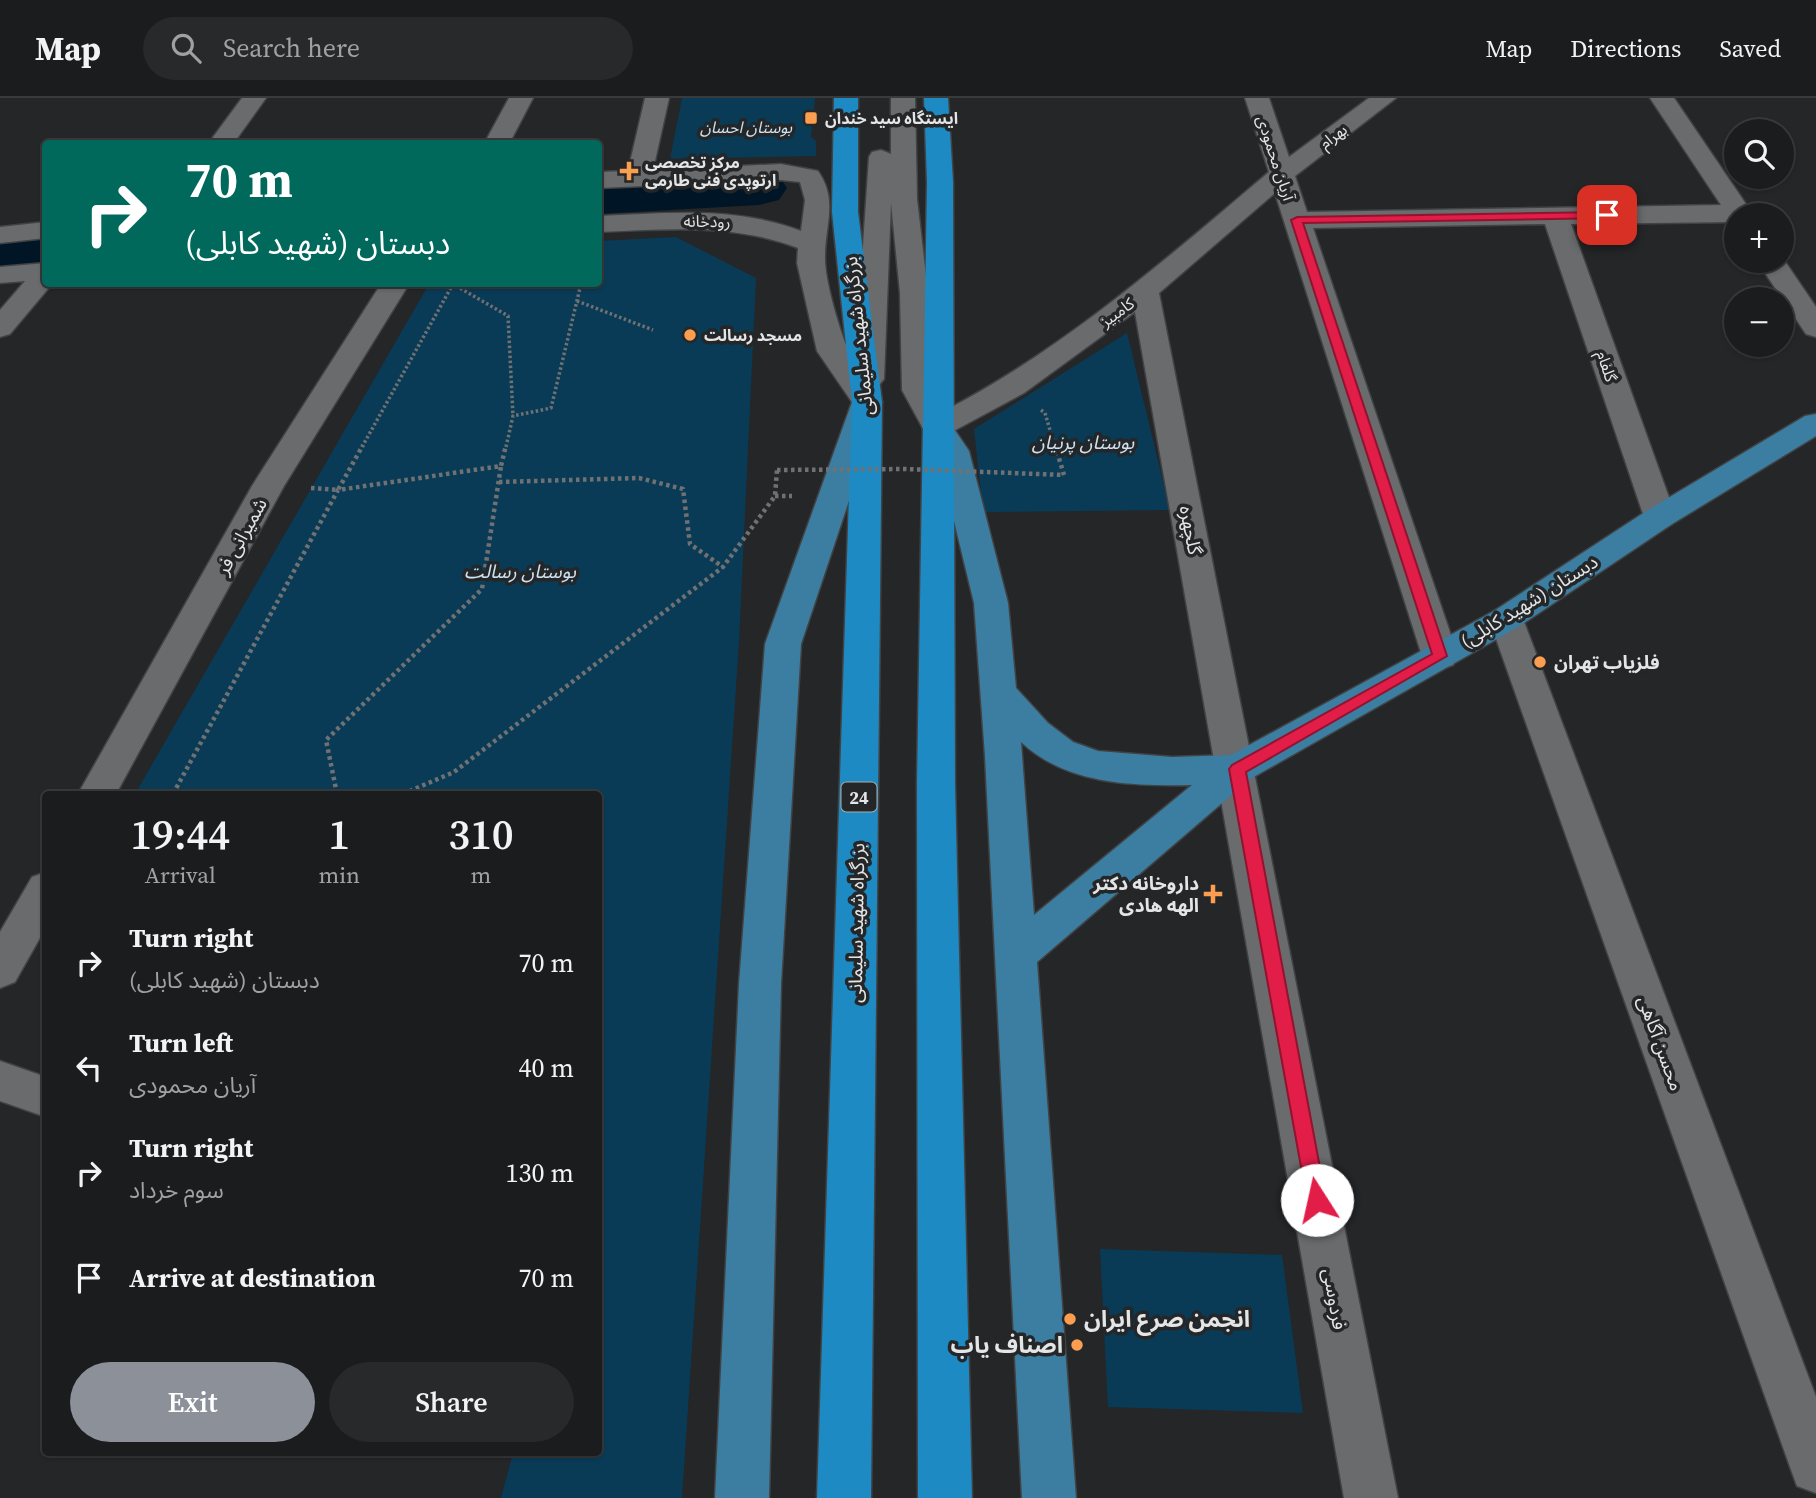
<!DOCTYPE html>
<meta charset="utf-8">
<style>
body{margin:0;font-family:"Source Serif 4","Noto Sans Arabic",serif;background:#28292b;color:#f1f3f6;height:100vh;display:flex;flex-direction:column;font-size:26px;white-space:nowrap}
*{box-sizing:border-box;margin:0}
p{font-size:23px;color:#a0a1a4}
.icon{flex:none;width:38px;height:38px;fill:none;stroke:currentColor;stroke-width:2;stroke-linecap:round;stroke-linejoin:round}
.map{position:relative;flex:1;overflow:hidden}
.side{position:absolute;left:42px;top:693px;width:560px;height:665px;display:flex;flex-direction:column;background:#1b1c1e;border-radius:7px;box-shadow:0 2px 5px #0004,0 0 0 2px #393a3c}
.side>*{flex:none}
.guide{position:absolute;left:42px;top:42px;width:560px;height:147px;border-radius:7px;box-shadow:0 2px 5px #0004,0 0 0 2px #393a3c;background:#00695c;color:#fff;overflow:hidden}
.controls{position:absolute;left:1724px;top:21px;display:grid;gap:14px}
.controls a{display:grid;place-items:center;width:70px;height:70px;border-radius:50%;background:#1b1c1e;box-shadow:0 2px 5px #0004,0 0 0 2px #393a3c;font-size:35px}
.pin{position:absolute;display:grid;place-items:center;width:60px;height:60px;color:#fff;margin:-30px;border-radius:14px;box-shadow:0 4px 10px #0006}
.me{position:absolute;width:77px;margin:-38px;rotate:350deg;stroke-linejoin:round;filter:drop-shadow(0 0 5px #0008)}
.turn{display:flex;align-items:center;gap:24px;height:147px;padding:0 28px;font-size:32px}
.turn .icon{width:91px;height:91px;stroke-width:2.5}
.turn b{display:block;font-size:49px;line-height:60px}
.eta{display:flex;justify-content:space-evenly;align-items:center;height:119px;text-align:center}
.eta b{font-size:42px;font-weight:600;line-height:49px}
.primary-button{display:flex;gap:14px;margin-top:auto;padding:14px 28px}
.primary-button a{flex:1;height:80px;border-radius:42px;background:#8c9099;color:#fff;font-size:28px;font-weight:600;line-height:80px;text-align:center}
.primary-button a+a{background:#28292b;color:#f1f3f6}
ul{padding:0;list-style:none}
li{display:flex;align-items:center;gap:21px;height:105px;padding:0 28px}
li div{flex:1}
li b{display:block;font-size:26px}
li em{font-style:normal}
header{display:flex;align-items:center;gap:42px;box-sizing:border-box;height:98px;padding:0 35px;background:#1b1c1e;border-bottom:2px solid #393a3c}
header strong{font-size:33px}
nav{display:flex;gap:38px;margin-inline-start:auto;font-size:24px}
.search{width:490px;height:63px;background:#28292b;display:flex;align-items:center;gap:18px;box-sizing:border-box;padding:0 24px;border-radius:38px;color:#a0a1a4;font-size:26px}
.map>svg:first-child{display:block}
.green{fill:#0a3b56}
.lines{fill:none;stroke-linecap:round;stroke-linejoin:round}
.river{fill:#001626;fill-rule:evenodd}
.minor-casing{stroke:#404244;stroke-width:3}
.major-casing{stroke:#404244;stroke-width:3}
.highway-casing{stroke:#404244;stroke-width:3}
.path-far1{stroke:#6f7172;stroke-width:3.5;stroke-dasharray:2.5 2.5;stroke-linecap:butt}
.path{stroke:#6f7172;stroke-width:4.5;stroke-dasharray:3.5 3.5;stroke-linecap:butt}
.minor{fill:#696b6d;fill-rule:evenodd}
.major{fill:#3b7ea1;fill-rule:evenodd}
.highway{fill:#1d8ac3;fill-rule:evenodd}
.path-bridge{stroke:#6f7172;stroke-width:4.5;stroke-dasharray:3.5 3.5;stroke-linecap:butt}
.route{fill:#e11d48;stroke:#92132f;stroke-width:2}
.poi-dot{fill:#fb9e50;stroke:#242628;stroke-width:2.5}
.labels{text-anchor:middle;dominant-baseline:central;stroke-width:7;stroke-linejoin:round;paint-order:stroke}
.far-poi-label{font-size:16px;font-weight:bold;fill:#e3e5e6;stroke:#242628;text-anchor:start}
.far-park-label{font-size:16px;font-style:italic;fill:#cde2f1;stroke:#242628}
.far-street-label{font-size:16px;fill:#e3e5e6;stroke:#242628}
.shield{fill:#242628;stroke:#aaacad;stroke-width:2}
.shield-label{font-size:18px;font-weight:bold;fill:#e3e5e6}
.street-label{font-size:19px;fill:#e3e5e6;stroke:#242628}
.park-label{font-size:19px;font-style:italic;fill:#cde2f1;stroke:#242628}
.poi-label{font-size:19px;font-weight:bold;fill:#e3e5e6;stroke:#242628;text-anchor:start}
.near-poi-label{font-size:23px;font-weight:bold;fill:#e3e5e6;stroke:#242628;text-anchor:start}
</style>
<header>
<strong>Map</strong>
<div class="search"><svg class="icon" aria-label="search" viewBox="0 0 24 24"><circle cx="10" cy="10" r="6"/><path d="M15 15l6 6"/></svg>Search here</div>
<nav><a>Map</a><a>Directions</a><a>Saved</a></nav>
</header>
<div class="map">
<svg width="1816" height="1400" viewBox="0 0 1816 1400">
<rect width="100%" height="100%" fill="#242628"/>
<g class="green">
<path d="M682 0H815L811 39 816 43V58L670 61Z"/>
<path d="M676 139 756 180 739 544 682 1400H501L513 1355 598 1354V696H135L429 186H598L599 143Z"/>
<path d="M1127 235 1170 412 983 414 974 331Z"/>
<path d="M1100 1151 1282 1157 1303 1315 1108 1309Z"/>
</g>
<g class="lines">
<g class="river">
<path d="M759 73 779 78 787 90 779 102 759 107 598 116V82Z"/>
<path d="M46 140V176L0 181V145Z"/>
</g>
<g class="minor-casing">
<g id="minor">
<path d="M242 0H266L233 46H208Z"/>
<path d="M509 0H533L509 46H484Z"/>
<path d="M645 0H669L653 72 781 66 818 73C839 103 824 129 825 162 825 184 843 248 855 265L869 59 872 54 881 52 891 56V0H915L917 101 928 195 932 292 944 313C1064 251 1166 161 1269 74L1245 0H1269L1289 59 1369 0H1396L1295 78 1307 114 1721 107 1650 0H1674L1752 115 1736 117V124L1571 126 1676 419 1672 426 1660 430 1648 426 1644 419 1545 126 1313 130 1458 558 1453 567 1440 571 1427 567 1422 558 1275 95 1159 195 1398 1400H1344L1135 214 1024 295 948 336 937 338 926 336 902 292 900 195 891 105 884 281 879 287 872 289 882 304 878 310 867 313 856 310 817 253 797 165 798 150C733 125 667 131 598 134V118C666 115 736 108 801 133L805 102 800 84 781 82 598 90V74L628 73Z"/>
<path d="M46 124V140L0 145V129Z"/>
<path d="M1782 159 1816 209V239L1806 236 1757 163H1782Z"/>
<path d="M46 165V186H52L10 236 0 239V212L25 183 0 185V169Z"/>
<path d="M381 186H409L284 388 116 696H78L252 388Z"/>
<path d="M1506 509 1518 513 1523 521 1816 1299V1395L1797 1388 1790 1369 1489 521 1494 513Z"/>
<path d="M46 774V829L15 884 0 890V834L32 779Z"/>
<path d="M0 963 46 979V1019L0 1003Z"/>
</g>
</g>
<g class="major-casing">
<g id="major">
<path d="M867 295 878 298 882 304 801 546 781 886 769 1400H715L739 886 765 546 852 304 856 298Z"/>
<path d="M1816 316V338L1672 426 1518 529 1250 681 1037 864 1076 1400H1022L985 658 974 505 937 353 922 329 926 322 937 320 948 322 969 353 1008 505 1016 590 1048 625 1073 644 1098 653 1172 659 1231 657 1494 513 1648 412 1805 318ZM1021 644C1067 687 1133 688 1192 687L1034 817Z"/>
</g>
</g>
<g class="highway-casing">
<g id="highway">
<path d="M834 0H858V114L882 304 871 1400H817L852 304 832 114Z"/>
<path d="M924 0H948L953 84 955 686 972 1400H918L917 686 927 84Z"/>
</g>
</g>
<g class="path-far1">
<path d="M577 203 653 232"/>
<path d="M1041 312 1045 315 1055 349"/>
<path d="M362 349 453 186 508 218 513 318"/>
<path d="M506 349 513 318 551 310 581 186"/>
</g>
<g class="path">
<path d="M1055 347 1064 377"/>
<path d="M499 384 639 380 683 391 690 446 723 469"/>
<path d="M311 390 338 392 363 347"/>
<path d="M775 398H792"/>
<path d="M173 696 338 392 501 368 506 347"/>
<path d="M337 696 326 642 482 491 501 368"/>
<path d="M403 696 454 674 723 469 775 398 777 372"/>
</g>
<use href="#minor" class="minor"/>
<use href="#major" class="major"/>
<use href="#highway" class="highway"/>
<path class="path-bridge" d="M777 372 906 371 1064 377"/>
</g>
<path class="route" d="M1607 114 1611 115V120L1303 125 1447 558 1246 674 1326 1102 1324 1108 1317 1111 1310 1108 1307 1102 1229 671 1232 667 1432 556 1291 122 1297 119Z"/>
<g class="poi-dot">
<rect x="804" y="13" width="14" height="14" rx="3.5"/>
<path d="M625.5 62.5h7v7h7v7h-7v7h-7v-7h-7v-7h7z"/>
<circle cx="690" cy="237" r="7"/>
<circle cx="1540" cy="564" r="7"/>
<path d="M1209.5 785.5h7v7h7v7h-7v7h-7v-7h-7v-7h7z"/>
<circle cx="1070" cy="1221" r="7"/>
<circle cx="1077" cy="1247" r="7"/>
</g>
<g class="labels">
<g class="far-poi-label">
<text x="825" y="20">ایستگاه سید خندان</text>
<text x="645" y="64">مرکز تخصصی<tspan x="645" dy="18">ارتوپدی فنی طارمی</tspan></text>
<text x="704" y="237">مسجد رسالت</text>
</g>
<g class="far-park-label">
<text x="746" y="29">بوستان احسان</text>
</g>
<g class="far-street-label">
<text transform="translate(1333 38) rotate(-37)">بهرام</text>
<text transform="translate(1276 60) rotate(72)">آریان محمودی</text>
<text transform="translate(707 123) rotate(1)">رودخانه</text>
<text transform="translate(1117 214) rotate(-36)">کامبیز</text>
<text transform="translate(1607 268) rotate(71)">گلفام</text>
</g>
<rect class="shield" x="841.5" y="684.5" width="35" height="29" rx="5"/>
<g class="shield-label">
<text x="859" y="699">24</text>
</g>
<g class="street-label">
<text transform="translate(858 238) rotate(-96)">بزرگراه شهید سلیمانی</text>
<text transform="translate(1191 432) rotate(79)">گلچهره</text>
<text transform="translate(241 438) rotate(-61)">شمیرانی فر</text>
<text transform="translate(1529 503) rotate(-32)">دبستان (شهید کابلی)</text>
<text transform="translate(856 825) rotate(-89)">بزرگراه شهید سلیمانی</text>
<text transform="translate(1661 945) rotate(70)">محسن آگاهی</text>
<text transform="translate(1335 1201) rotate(80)">فردوسی</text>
</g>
<g class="park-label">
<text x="1083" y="344">بوستان پرنیان</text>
<text x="520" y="473">بوستان رسالت</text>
</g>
<g class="poi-label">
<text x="1554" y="564">فلزیاب تهران</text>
<text x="1199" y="785" text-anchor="end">داروخانه دکتر<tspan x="1199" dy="22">الهه هادی</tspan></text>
</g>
<g class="near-poi-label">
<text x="1084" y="1221">انجمن صرع ایران</text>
<text x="1063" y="1247" text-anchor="end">اصناف یاب</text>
</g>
</g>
</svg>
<div class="controls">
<a><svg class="icon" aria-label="search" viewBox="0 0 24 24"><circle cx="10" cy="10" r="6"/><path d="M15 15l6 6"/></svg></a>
<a>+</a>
<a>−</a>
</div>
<div class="pin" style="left:1607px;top:117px;background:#d93025"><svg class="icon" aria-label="arrive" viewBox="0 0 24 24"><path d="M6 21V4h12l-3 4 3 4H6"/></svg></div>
<svg class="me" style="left:1317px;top:1102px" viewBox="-20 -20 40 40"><circle r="19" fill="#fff"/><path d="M0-13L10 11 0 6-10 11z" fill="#e11d48"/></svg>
<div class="guide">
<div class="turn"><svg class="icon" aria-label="right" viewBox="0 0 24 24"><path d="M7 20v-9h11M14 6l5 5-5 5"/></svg><div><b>70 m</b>دبستان (شهید کابلی)</div></div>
</div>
<section class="side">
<div class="eta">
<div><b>19:44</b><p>Arrival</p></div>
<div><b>1</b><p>min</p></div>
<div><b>310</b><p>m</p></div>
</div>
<ul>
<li><svg class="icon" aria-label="right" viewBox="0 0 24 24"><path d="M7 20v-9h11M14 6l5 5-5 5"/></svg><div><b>Turn right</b><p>دبستان (شهید کابلی)</p></div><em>70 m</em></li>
<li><svg class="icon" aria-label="left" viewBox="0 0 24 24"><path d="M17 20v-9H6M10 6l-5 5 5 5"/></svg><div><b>Turn left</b><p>آریان محمودی</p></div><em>40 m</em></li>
<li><svg class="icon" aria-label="right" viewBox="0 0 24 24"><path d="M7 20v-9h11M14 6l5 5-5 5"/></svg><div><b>Turn right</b><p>سوم خرداد</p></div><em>130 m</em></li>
<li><svg class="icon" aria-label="arrive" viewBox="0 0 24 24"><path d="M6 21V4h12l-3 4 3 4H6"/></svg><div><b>Arrive at destination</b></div><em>70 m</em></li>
</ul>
<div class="primary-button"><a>Exit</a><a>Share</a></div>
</section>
</div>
